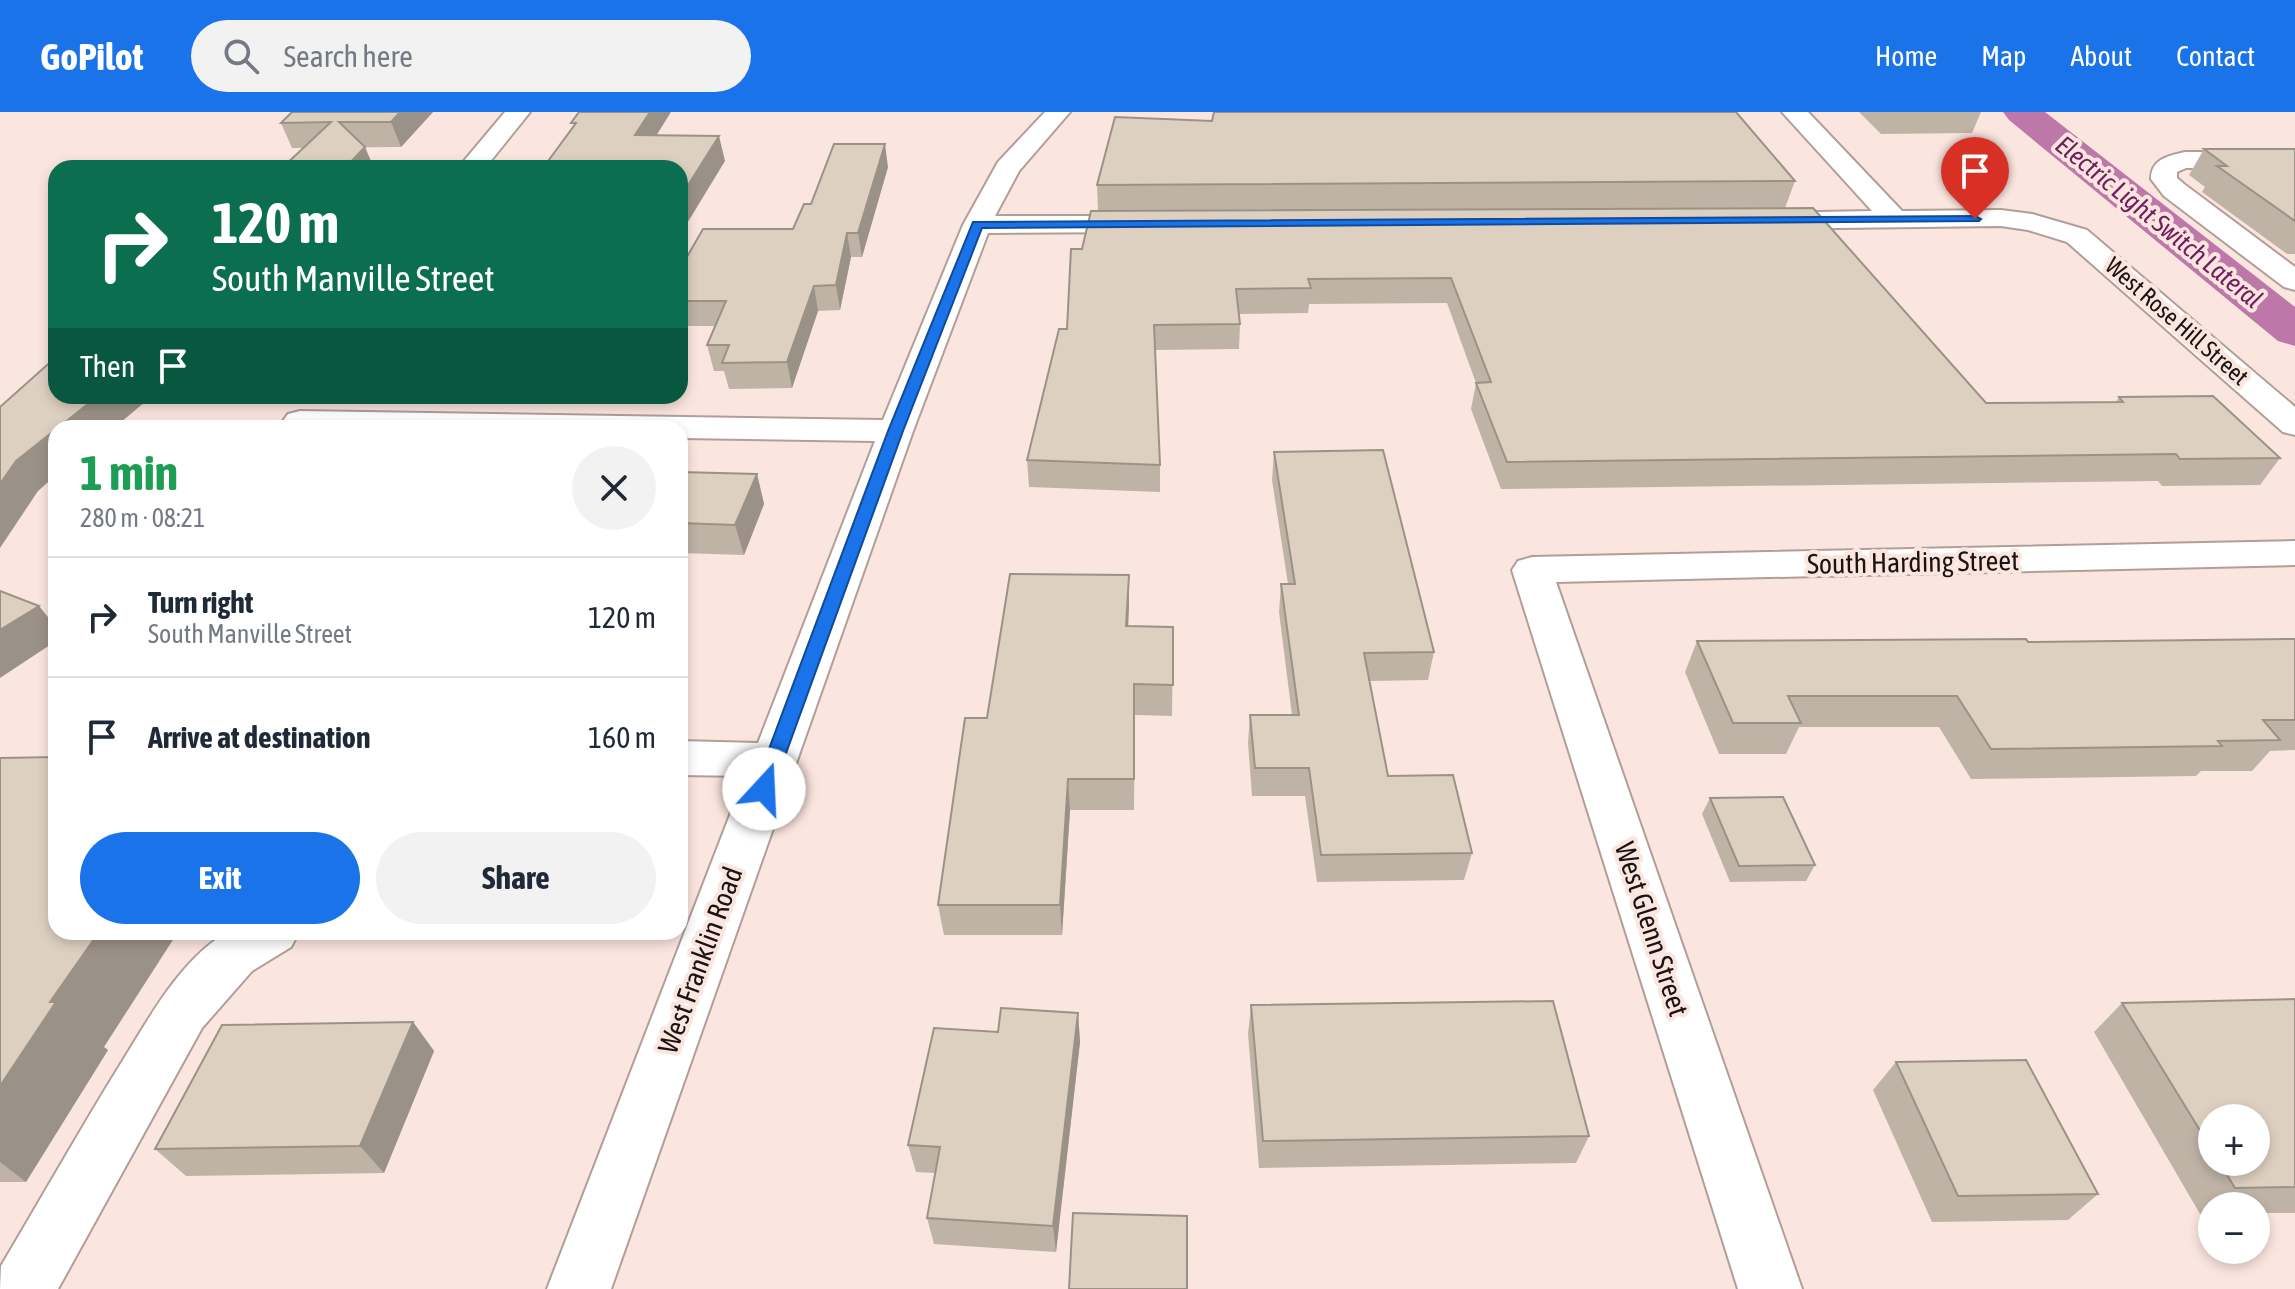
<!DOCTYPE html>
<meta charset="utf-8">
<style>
body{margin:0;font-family:"Asap Condensed",sans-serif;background:#f2f2f3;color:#1f2937;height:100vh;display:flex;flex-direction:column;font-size:30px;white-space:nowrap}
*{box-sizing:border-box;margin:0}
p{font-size:26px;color:#747a83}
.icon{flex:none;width:44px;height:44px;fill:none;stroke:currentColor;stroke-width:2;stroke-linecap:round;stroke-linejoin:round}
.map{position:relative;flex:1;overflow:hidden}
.side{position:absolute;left:48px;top:308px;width:640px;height:520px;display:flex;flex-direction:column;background:#fff;border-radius:24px;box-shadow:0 4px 12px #0003}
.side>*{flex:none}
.top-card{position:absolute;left:48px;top:48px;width:640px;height:244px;border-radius:24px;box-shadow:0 4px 12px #0003;background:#0b6e4f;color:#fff;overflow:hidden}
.controls{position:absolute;left:2198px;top:992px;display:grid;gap:16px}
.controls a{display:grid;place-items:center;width:72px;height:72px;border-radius:50%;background:#fff;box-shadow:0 4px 12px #0003;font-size:40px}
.pin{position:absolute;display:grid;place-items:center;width:68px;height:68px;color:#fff;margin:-82px -34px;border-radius:50% 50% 50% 0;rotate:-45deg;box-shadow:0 0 8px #0007}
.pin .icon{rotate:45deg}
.me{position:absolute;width:88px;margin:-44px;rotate:20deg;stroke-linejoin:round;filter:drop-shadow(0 0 6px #0008)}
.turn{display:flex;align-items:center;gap:28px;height:168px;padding:0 32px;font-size:36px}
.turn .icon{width:104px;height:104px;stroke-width:2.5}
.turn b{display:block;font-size:56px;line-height:68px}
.then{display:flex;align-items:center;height:76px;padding:0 32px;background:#0003;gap:16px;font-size:30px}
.round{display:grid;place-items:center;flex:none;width:84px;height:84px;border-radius:42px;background:#f2f2f3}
.summary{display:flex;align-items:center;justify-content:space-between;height:136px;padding:0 32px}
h1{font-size:48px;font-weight:700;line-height:60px;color:#1e9e55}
.primary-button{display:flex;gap:16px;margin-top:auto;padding:16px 32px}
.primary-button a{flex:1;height:92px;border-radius:48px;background:#1a73e8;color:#fff;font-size:32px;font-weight:700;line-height:92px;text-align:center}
.primary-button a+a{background:#f2f2f3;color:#1f2937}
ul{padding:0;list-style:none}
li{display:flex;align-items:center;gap:24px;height:120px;padding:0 32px;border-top:2px solid #e0e1e3}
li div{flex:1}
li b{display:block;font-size:30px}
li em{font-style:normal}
header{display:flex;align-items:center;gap:48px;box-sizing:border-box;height:112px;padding:0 40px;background:#1a73e8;color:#fff}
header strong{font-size:38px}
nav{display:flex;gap:44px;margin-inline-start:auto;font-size:28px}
.search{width:560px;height:72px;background:#f2f2f3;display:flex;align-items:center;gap:20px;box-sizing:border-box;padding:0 28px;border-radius:44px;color:#747a83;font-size:30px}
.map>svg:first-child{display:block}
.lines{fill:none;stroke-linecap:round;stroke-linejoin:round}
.canal{fill:#bd77a9;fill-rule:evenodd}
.minor-casing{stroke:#b19e98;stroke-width:4}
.minor{fill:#fff;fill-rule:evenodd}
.wall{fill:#bfb3a6;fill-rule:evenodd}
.shaded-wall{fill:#9b9287}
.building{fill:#ded0c1;stroke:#9b9287;stroke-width:2}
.route{fill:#1a73e8;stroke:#114b97;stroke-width:2}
.labels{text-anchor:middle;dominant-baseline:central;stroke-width:8;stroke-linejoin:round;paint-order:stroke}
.far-street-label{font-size:24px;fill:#1a1311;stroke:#fbe6df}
.far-water-label{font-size:26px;font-style:italic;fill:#711d5f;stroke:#fbe6df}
.street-label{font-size:28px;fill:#1a1311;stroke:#fbe6df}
</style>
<header>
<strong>GoPilot</strong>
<div class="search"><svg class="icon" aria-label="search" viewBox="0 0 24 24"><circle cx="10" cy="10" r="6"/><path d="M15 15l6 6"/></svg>Search here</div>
<nav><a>Home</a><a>Map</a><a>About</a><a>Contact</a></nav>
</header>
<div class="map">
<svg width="2295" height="1177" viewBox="0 0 2295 1177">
<rect width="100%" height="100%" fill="#fbe6df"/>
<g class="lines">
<path class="canal" d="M2003 0H2045L2295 195V234L2278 229 2009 8Z"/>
<g class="minor-casing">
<g id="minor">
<path d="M505 0H530L485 56H458Z"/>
<path d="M1045 0H1070L1019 59 995 104H1150L1160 106 1164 112 1160 118 1150 120 988 121 913 319 611 1177H547L745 664 680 663V629L758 631 875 329 680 326V316H288L283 309 288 302 300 299 883 308 963 113 998 50Z"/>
<path d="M1782 0H1808L1902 99 2001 98 2032 102 2087 118 2295 295V323L2283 320 2067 130 2028 118 2001 114 1766 117 1756 115 1752 109 1756 103 1766 101 1872 99Z"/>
<path d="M2185 40H2295V56H2186L2177 60V66L2184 72 2295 155V178L2284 175 2164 84 2151 67C2151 47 2168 44 2185 40Z"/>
<path d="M2295 429V453L1556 470 1802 1177H1738L1512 458 1518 449 1532 445Z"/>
<path d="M228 820H299L291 835 252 859 202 916 58 1177H0L1 1154C41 1087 79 1019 120 953 148 908 181 846 228 820Z"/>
</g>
</g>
<use href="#minor" class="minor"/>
</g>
<g class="wall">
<path d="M433 0 401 35 292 36 281 11Z"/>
<path d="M1232 0H1736L1795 69 1785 96 1986 291 2116 290 2119 285 2280 346 2260 373 2162 374 2158 369 1501 377 1471 297 1476 271 1447 191 1309 192 1308 201 1239 202 1240 212 1239 237 1155 238 1160 353V380L1029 375 1027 348 1067 217 1082 137 1098 99 1097 73 1212 9Z"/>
<path d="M1859 0H1981L1972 21 1881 22Z"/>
<path d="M2204 37H2295V142H2287L2202 80 2205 75 2189 63Z"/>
<path d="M888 55 862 145H851L840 198 818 199 792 276 729 277 724 259H714L707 233 715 214H680V157L793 117Z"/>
<path d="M1274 340 1434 540 1428 568 1369 569 1388 664 1472 741 1464 768 1317 770 1305 684H1252L1248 631 1250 603H1292L1279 500 1281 472H1288L1272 368Z"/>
<path d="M680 360 757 362 764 392 744 443 680 441Z"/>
<path d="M1129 463 1128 514 1173 515 1172 604 1135 603 1134 698H1070L1062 823H944L938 793 987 606Z"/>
<path d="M2295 527V638L2270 639 2252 659H2201L2196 664 1971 667 1939 615H1799L1786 642H1719L1685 560 1697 529 2028 530Z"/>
<path d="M0 646 104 935 108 938 26 1070H0Z"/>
<path d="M1710 686 1815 753 1806 769 1730 770 1702 702Z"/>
<path d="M2295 887V1101H2256V1094H2212V1102H2200L2094 920 2122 891ZM2212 1006 2256 1050H2212Z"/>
<path d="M1251 893 1589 1024 1576 1051 1259 1056 1248 922Z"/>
<path d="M1078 901 1080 930 1056 1140 934 1132 927 1106 935 1061 916 1060 908 1033 998 920Z"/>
<path d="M413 910 434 939 384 1061 186 1064 155 1037Z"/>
<path d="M1896 950 2098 1082 2068 1108 1932 1110 1873 978Z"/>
</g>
<g class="shaded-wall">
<path d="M400 0H433L401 35 391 10Z"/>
<path d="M650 0H671L641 48 635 23Z"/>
<path d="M719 24 725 49 680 123V86Z"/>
<path d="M885 32 888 55 862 145 858 121Z"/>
<path d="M365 35 374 56H345Z"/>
<path d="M847 121 851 145 840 198 836 173Z"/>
<path d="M814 174 818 199 792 276 787 250Z"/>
<path d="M98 284H152L114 316H57Z"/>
<path d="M56 317V363L38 379 0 436V372L16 349Z"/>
<path d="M757 362 764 392 744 443 735 413Z"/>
<path d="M1129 463V494L1127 545 1126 514Z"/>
<path d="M39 494 56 515V529L0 566V518Z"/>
<path d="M1068 667 1070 698 1062 823 1060 793Z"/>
<path d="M99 820H178L104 935 108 938 26 1070 0 1050V974L50 890Z"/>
<path d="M1078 901 1080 930 1056 1140 1053 1114Z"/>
<path d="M413 910 434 939 384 1061 360 1034Z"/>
</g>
<g class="building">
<path d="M292 0H400L391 10H339L365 35 345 56H282L331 10 281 11Z"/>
<path d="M579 0H650L635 23 719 24 680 86V56H543L576 11H571Z"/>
<path d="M1214 0H1736L1795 69 1097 73 1115 5 1212 9Z"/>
<path d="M834 32H885L858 121H847L836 173 814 174 787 250 722 251 729 233H707L726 189H680V157L703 117H793L804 92H811Z"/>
<path d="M2204 37H2295V109L2217 54H2227Z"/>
<path d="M1813 96 1986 291 2123 290 2119 285 2213 284 2280 346 2180 347 2176 342 1507 350 1476 271 1491 270 1451 166 1308 167 1311 176 1236 177 1240 212 1154 213 1160 353 1027 348 1059 217H1067L1071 137H1082L1091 99Z"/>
<path d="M56 245V284H98L16 349 0 372V295Z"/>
<path d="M1383 338 1434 540 1364 541 1388 664 1453 663 1472 741 1321 743 1309 656H1255L1250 603H1299L1281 472H1295L1274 340Z"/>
<path d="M680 360 757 362 735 413 680 411Z"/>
<path d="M1010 462 1129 463 1126 514 1173 515V573L1134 572V667H1068L1060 793H938L965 606H987Z"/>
<path d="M0 479 39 494 0 518Z"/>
<path d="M2026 527 2028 530 2295 527V608H2263L2280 628 2218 629 2222 634 1991 637 1957 584H1788L1801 611H1733L1697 529Z"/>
<path d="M56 645V820H99L50 890H56L0 974V646Z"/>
<path d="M1783 685 1815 753 1739 754 1710 686Z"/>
<path d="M2295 887V1075L2235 1076 2219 1050H2256V1006H2212V1038L2122 891Z"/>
<path d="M1553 889 1589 1024 1263 1029 1251 893Z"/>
<path d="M1001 896 1078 901 1053 1114 927 1106 940 1035 908 1033 934 916 998 920Z"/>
<path d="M413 910 360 1034 155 1037 222 913Z"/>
<path d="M2026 948 2098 1082 1958 1084 1896 950Z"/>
<path d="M1073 1101 1187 1104V1177H1069Z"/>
</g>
<path class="route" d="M1975 104 1981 107 1979 109 982 116 903 319 773 677 770 682H757L754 677 888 319 973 110Z"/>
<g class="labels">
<g class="far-street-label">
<text transform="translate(2177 209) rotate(41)">West Rose Hill Street</text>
</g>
<g class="far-water-label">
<text transform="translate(2159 110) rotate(39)">Electric Light Switch Lateral</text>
</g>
<g class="street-label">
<text transform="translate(1913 450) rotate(-1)">South Harding Street</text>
<text transform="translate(1652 817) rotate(72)">West Glenn Street</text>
<text transform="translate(700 848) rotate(-70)">West Franklin Road</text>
</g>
</g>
</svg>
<div class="controls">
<a>+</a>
<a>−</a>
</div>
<div class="pin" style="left:1975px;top:107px;background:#d93025"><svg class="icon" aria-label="arrive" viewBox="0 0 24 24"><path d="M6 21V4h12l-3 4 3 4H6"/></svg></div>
<svg class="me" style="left:764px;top:677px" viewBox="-20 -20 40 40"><circle r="19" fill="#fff"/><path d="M0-13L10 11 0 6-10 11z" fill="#1a73e8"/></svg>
<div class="top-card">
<div class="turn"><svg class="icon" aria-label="right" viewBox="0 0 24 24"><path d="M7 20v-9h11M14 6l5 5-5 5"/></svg><div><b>120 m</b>South Manville Street</div></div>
<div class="then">Then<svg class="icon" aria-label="arrive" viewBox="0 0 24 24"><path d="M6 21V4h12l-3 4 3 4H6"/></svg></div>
</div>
<section class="side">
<div class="summary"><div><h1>1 min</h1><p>280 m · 08:21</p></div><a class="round"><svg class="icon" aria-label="close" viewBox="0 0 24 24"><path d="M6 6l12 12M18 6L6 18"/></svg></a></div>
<ul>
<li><svg class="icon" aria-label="right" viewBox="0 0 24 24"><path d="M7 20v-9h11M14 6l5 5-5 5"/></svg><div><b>Turn right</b><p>South Manville Street</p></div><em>120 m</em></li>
<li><svg class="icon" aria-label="arrive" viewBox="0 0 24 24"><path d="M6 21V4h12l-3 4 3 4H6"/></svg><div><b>Arrive at destination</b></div><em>160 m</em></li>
</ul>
<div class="primary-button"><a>Exit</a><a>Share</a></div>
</section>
</div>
